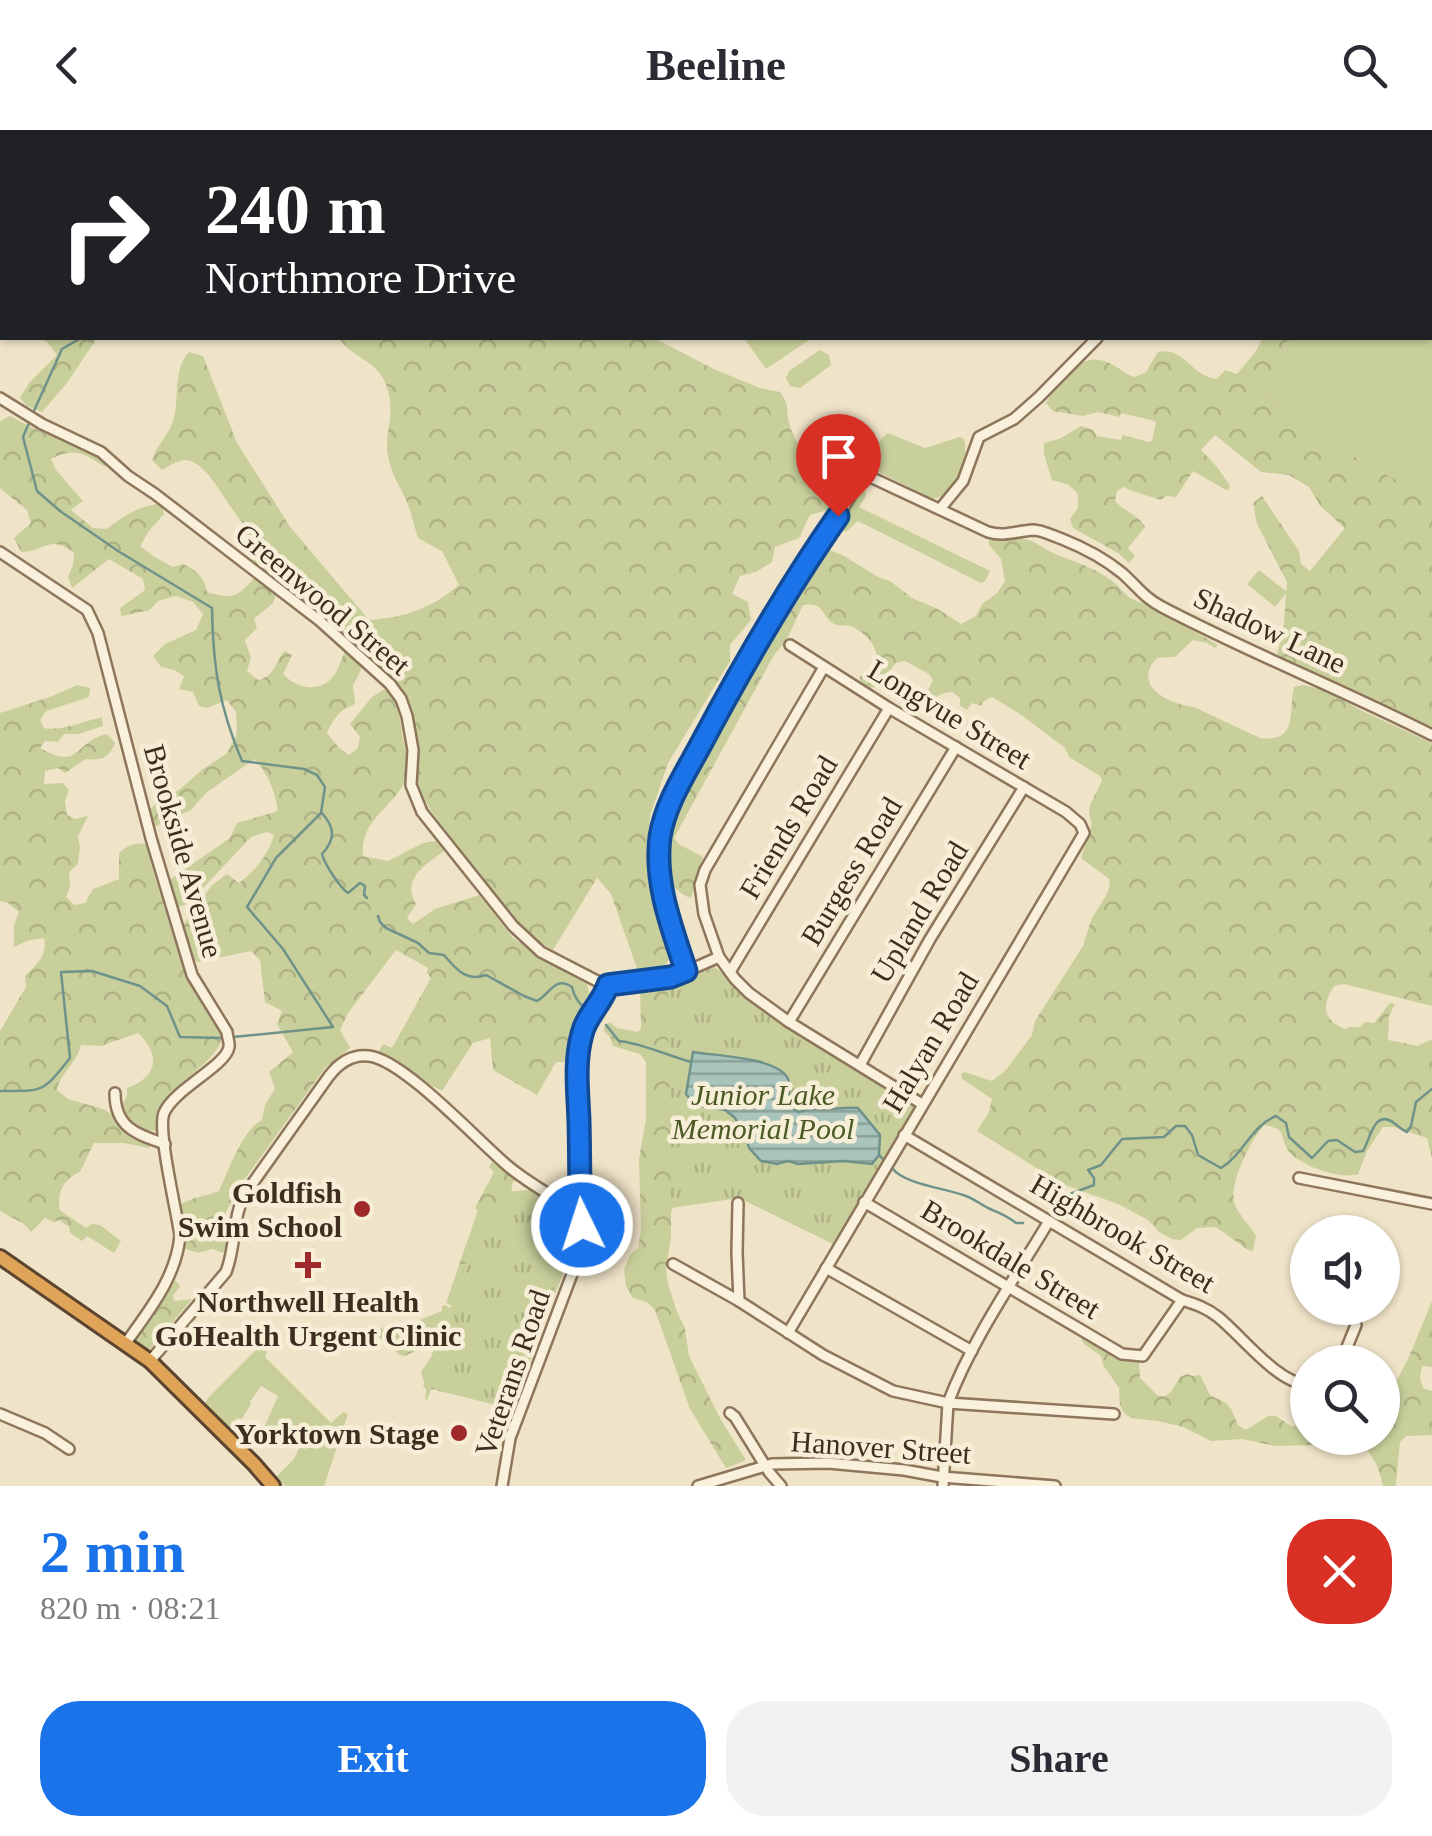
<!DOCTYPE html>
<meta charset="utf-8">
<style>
body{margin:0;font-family:Georgia,serif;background:#f2f2f3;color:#2b2b33;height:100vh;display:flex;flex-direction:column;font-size:38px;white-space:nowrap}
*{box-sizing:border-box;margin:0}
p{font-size:32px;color:#7c7c81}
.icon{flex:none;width:55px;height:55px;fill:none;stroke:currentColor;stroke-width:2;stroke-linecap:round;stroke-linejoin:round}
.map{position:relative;height:1356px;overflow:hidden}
.details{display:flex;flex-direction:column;background:#fff;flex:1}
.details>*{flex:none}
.guide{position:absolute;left:0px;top:0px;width:1432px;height:210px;box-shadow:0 2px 8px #0004;background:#202124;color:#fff;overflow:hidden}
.fabs{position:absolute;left:1290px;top:1085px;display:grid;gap:20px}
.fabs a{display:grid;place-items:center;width:110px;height:110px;border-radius:50%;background:#fff;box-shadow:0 2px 8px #0004;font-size:50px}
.pin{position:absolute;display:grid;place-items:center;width:85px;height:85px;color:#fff;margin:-102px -42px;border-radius:50% 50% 50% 0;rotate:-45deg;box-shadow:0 0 10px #0007}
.pin .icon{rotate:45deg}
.me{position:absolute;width:110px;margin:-55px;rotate:356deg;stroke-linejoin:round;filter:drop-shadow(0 0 8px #0008)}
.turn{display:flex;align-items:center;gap:35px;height:210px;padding:0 40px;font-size:45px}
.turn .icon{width:130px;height:130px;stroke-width:2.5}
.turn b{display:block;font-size:70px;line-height:85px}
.round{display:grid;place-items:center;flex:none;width:105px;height:105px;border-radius:40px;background:#f2f2f3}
.summary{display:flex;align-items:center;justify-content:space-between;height:170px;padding:0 40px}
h1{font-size:60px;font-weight:600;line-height:75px;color:#1a73e8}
.button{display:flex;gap:20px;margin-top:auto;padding:20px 40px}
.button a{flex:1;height:115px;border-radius:40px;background:#1a73e8;color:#fff;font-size:40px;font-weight:600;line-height:115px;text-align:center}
.button a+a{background:#f2f2f3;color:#2b2b33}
header{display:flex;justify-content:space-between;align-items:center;height:130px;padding:0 40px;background:#fff;font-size:45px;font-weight:600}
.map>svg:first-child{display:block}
.grass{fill:#c9cf9b}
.forest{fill:url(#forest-crowns)}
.park{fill:url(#park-tufts)}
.water{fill:url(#water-rules);stroke:#6f938a;stroke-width:2.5}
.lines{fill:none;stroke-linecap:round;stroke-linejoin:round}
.stream{stroke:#6f938a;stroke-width:2.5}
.minor-casing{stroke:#8d765c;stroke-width:14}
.highway-casing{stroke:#5b4430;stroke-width:18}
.minor{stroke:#faf1dc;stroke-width:9}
.highway{stroke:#e0a458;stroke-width:12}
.route-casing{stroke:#114b97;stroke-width:25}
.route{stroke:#1a73e8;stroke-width:18}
.poi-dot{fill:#9e2a2b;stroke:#f7eed8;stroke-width:4}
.labels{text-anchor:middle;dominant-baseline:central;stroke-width:9;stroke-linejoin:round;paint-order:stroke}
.street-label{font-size:30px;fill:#3d2e20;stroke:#f7eed8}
.park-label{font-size:30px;font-style:italic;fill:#4d5a26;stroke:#f7eed8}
.poi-label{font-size:30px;font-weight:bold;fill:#3d2e20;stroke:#f7eed8;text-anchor:end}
</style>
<header><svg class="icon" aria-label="back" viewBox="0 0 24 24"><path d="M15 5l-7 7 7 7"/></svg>Beeline<svg class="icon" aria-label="search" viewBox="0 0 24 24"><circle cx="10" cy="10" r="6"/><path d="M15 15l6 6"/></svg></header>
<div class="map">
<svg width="1432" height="1356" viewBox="0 0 1432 1356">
<defs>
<pattern id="forest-crowns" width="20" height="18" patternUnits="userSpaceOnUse" patternTransform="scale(2.5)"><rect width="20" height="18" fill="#c9cf9b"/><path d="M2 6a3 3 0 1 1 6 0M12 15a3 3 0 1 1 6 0" fill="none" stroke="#aeb285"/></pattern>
<pattern id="park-tufts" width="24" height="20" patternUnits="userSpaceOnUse" patternTransform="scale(2.5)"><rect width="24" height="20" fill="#c9cf9b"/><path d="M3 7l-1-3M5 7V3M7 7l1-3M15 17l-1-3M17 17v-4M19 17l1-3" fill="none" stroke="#aeb285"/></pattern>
<pattern id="water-rules" width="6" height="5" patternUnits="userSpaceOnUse" patternTransform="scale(2.5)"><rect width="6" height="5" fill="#a9c4bc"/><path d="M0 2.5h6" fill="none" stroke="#8ba098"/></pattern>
</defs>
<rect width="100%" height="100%" fill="#f0e4c8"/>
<g class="grass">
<path d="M744 208H812L766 239Z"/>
<path d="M1290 208H1427L1432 210V370L1319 307 1267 266Z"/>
<path d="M820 220 829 225 831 235 800 258 790 256 786 248 789 241Z"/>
<path d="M888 303 925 318 960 307 964 309C970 329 955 366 932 369L879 342 872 335C872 322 877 311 888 303Z"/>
<path d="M860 357 865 360 866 366 859 377 990 441 985 451 981 453 858 391 846 402 835 398Z"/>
<path d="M1259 440 1287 462 1275 477 1247 454Z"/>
<path d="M261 1219 267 1221 265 1227 331 1293 343 1282 348 1284 324 1356H285L276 1347 294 1329 304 1308 284 1289 255 1318 278 1266 261 1256 250 1272 251 1274 242 1289 237 1288 229 1300 204 1274 209 1267 256 1220Z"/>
</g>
<g class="forest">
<path d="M8 0H815L817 2H6Z"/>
<path d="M40 208H97L67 253 42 282 27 276 20 268 29 253 57 225 47 212Z"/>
<path d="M339 208H654L716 240 760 258 780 262C791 278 785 276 789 292 792 308 804 323 813 336L842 345 845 358 831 379 810 385 799 408 775 417 772 432 756 442 740 446 732 464 748 472 751 490 730 515V531L668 633 650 686 647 741 671 826 664 837 639 844 611 764 597 748 553 820C547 816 539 812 534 807 507 785 424 682 416 650 411 626 422 598 409 575 376 518 320 487 271 446 259 436 249 426 237 415L248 398C229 383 209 329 184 330 177 331 169 336 162 340L152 330C156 316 167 307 172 294 181 270 171 242 189 222L203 226 237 313 291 398 369 490C406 487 430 479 459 455L442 421 418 408C414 395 411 382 406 370 401 358 393 347 390 334 380 302 400 285 384 250 374 230 349 225 339 208Z"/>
<path d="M1263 208H1290L1267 266 1319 307 1432 370V600L1277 525 1284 493 1287 452 1257 394 1253 373 1262 366 1299 421 1301 434 1310 441 1345 398 1321 377 1309 357 1289 345 1261 342 1215 305 1201 320 1218 338 1230 356 1229 359 1226 360 1193 341 1176 367 1166 366 1161 370 1132 361 1124 357 1117 361 1115 371C1125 382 1138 384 1145 397L1128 418 1135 426 1129 433 1118 423 1073 398 1070 389 1078 378V364L1069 355 1052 350 1044 324V313L1059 309 1081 296 1092 299 1097 306 1121 310 1123 305 1149 312 1152 311 1156 293 1155 291 1121 283 1119 287 1098 282 1083 286 1053 281 1046 273C1057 252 1081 220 1107 232 1117 236 1124 244 1135 247L1146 242 1158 222C1184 216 1192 247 1217 249L1225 240 1237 244 1255 222Z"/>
<path d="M10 286C40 304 75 312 105 330L108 335 105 337C83 323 76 317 51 329L56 340 83 371 71 380 93 398 106 399C125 386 138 375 162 374L164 384 149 401 140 416 153 426 173 437 183 434C197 441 204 446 207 462 233 470 238 467 255 447L276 465 273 473 254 489 257 498 245 510 251 528 247 541 258 550C276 546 274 532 285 521L292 525 283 544C297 559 322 564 335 544 340 536 341 528 346 520L362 535 360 542 353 555 355 574C339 580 334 588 327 603L339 618 349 625 358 618 360 607 350 594 372 567 385 559C397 571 400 586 402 603 405 618 411 636 405 651 394 677 359 690 363 726L388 731 423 713 437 711 444 721C426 734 401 749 416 774L407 788 413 794 435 779 479 765 513 808 547 832 587 854 590 865 576 892 567 932H556L537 965 493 940 490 908 473 913 442 961 417 948 379 921 383 914 392 918 431 848 427 843 428 838 396 820 348 883 340 900 350 918 325 938 239 1057 226 1082 227 1114 223 1123 212 1119 198 1123 186 1119 180 1075C192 1067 206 1066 219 1061 229 1040 242 1000 262 990L265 975 275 959 269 942 293 922 277 894 282 881 265 872 260 830 251 821 198 832 190 828 184 794 212 755 227 744 239 753C255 741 269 724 274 705L267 702 251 707 189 773 174 779 171 764V749L230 708 237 693 278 681C275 660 268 645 255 629L207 662 191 680 154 697 148 681 160 670 179 660 203 639 226 624 236 606 237 598 236 582 227 570 207 578 199 576 193 562 179 559 184 546 174 540 161 537 153 526 165 514 196 500 203 484 193 472 176 466 158 471 150 480 121 486 120 478 145 460 143 449 109 429 72 458 68 447 73 435 74 423C49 404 47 421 21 422L14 408 31 393 27 380 0 358V291Z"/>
<path d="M1021 408C1031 410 1034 412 1042 417 1063 430 1087 433 1108 448 1126 460 1122 468 1146 474L1218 515 1215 518 1207 513 1193 510 1175 527 1157 528C1131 556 1169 574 1194 577L1260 608C1299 613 1288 581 1294 557L1303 555 1328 561 1360 580 1432 613V876L1344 854 1334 856C1322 875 1322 890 1345 899L1349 897H1360L1365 892 1374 893 1390 873 1395 874 1389 886 1388 910 1418 916 1432 909V1028L1427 1008 1394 997H1383L1367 1021 1358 1044C1341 1050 1302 1036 1290 1023 1278 1009 1290 999 1264 995 1251 1010 1230 1051 1234 1071 1237 1084 1249 1094 1256 1106L1253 1121 1248 1120 1216 1097 1197 1098 1181 1110 1172 1109 1159 1102 1148 1090 1118 1074 1062 1054 977 1001 989 982 992 969 962 949 961 944 965 942 992 951 1006 940 1032 905 1035 891 1083 816 1091 790 1108 762 1110 753 1109 749 1081 728 1092 693 1089 684 1090 675 1102 651 1100 646 1069 627 1065 618 1020 584 992 567 983 571 981 576 972 573 967 580 960 576V568L952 562C933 563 934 575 918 580L913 575 928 560 933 550 929 544 905 531 896 533 876 557 869 558 860 551V546C888 533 876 509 853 497 848 494 842 497 837 495 821 490 827 471 803 475L786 511 774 525 674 708 680 715 700 725 703 728 691 768C681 765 674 758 668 749 644 709 692 654 705 618L761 524 787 474 822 421 827 419 844 426 878 447 890 451 912 468 938 479 961 494 976 486 982 474 997 463 1005 451 1001 429 989 415V410Z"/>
<path d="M77 555 90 558 89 567 46 581 40 590 44 598C59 602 85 591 102 587L103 596 79 604H64L58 612 45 611 40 618C81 641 72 613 107 604L115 613C109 628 101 631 86 629L65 643 58 638 45 641 44 654 63 653 69 660 65 671 67 685 75 689 88 686 78 706 80 717 78 734 69 742 70 756 66 767 74 775 85 773 93 759 119 749V723C127 715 136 712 148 714L151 734 185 845 222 906C218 932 180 947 167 971 162 980 160 992 156 1001 142 1000 129 990 121 978L127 966V958C158 947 161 925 138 903L101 916 81 915C77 933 60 943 57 960L68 969 106 980 135 1007 152 1013 149 1018 124 1013H94L80 1042C64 1048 56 1064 60 1080L86 1098 92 1094 100 1095 121 1111 114 1123 87 1106 82 1111 70 1103 69 1097 59 1090 54 1092 45 1088 31 1102 24 1094 0 1081V901L26 857 25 846C36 835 48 825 44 808L30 810 14 817V795L19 782 8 773 0 771V583L50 567Z"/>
<path d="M693 845 695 850 677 1068 671 1082V1107L666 1139 668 1154 677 1182 685 1198 689 1226 721 1290 746 1330 726 1338 690 1279 655 1180 648 1173 632 1167 626 1156 624 1139 630 1125 638 1118 641 1100 639 1029 646 989V932L640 924 613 916 610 907 604 901V897L610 892 617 898 638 902 641 898 640 860 667 854 681 846Z"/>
<path d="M492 1032 516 1049 512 1054 511 1067 458 1178 446 1173 478 1080 475 1078 494 1042 489 1037Z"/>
<path d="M175 1150 180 1156 173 1166 174 1171 192 1169 150 1219 144 1220 133 1212Z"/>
<path d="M1432 1171V1237L1422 1236 1420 1248 1423 1258 1432 1261V1305L1406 1306 1400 1312 1396 1354 1395 1356H1383C1379 1335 1371 1321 1354 1308H1382L1383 1277 1408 1229Z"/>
<path d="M445 1175 452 1179 432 1257 427 1270 425 1269 426 1260 421 1242 431 1227 434 1219 425 1216 405 1226 400 1225 379 1207 371 1215 370 1214 375 1199 418 1196 420 1190 442 1181V1176Z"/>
<path d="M1085 1205 1135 1229 1139 1232 1140 1248 1158 1266H1165L1171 1262 1180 1247 1187 1244 1193 1246 1200 1245 1210 1265 1226 1273 1231 1279 1238 1295 1246 1300 1268 1286H1276L1291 1296 1307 1298 1308 1308H1321L1318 1315 1275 1316 1242 1309 1211 1311 1183 1297 1158 1291 1131 1288 1124 1283 1120 1275 1119 1258 1103 1235 1101 1226 1083 1213 1081 1208Z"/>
</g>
<g class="park">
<path d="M714 837 917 976 833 1114 739 1068 671 1078 668 859Z"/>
<path d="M540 1059 567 1075 576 1088 568 1130 512 1279 423 1257 477 1100 504 1062Z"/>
</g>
<path class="water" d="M693 922C716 926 778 927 788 949 792 958 788 966 786 974L799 982C814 976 818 981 832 979 842 978 848 977 858 978L880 1005 879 1025 872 1034 843 1031 798 1034 788 1031 777 1034 761 1031 749 1018 745 1002 734 987 725 980 695 975 686 964Z"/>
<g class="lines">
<g class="stream">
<path d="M186 0V2"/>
<path d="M33 283 62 219 81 208"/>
<path d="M29 293 23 307 37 361 60 381 118 421 212 478C213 536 219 577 242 631L304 639 317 645 325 657 321 683 276 728 247 777 283 819 333 897 233 907"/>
<path d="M321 682C335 697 336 709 322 724 324 733 340 758 348 763L360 753 365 756 364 765 367 768"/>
<path d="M378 786 380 792 386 798 418 813 429 823 444 825C456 839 466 852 486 845L524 866 537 871C550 864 555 845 572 857 574 867 579 874 587 880"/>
<path d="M596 886 601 890"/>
<path d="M606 895 619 911C641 913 669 926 691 932"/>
<path d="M0 961C44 961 42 963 70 928L61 842 92 841 140 856 167 876 180 907 222 908"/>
<path d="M879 1025 883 1029"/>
<path d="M892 1038C905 1055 946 1058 966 1066 974 1069 980 1074 988 1078 999 1083 1006 1085 1016 1093H1023"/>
<path d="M1053 1087 1066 1078 1070 1064 1094 1055V1048L1088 1040 1101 1035 1122 1009 1164 1007 1176 996H1185L1192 1005 1198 1025 1221 1038C1244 1024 1251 996 1276 986L1286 993 1289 1007 1312 1028 1328 1011 1337 1010 1355 1022 1363 1021C1370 1010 1374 978 1394 993 1398 996 1402 1000 1407 1002L1411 996 1416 972 1432 959"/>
</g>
<g class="minor-casing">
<g id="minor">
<path d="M1023 0 1029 2"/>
<path d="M1430 187 1432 188"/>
<path d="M0 268 42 294 101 322 128 346 155 364 320 491 390 554 401 569 407 586 413 620 411 655 422 682 513 796 541 822 599 852 613 856 676 846 719 827"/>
<path d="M940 379 963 351 979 307 1014 289 1039 267 1097 208"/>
<path d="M0 422 87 480 98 503 151 708 192 845 227 902C227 906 230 913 229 917 226 936 174 959 164 983 157 1001 177 1082 180 1106 176 1148 149 1180 126 1213"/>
<path d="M824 537 705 740 700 755 704 784 719 827 735 849 749 863 789 892 922 974"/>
<path d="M687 841C672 798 654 753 660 707 665 674 685 644 700 616 728 561 759 507 792 456 813 421 840 388 858 352L866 345 988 402C1004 407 1017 401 1033 400 1042 400 1053 406 1062 409 1082 417 1105 429 1122 443 1137 456 1143 467 1162 477 1250 523 1343 560 1432 605"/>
<path d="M730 842 889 578"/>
<path d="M789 892 956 617"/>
<path d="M860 935 930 809 1024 657"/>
<path d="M115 963C115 998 137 1004 165 1014"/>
<path d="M904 1005 1182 1170C1195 1174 1207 1178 1218 1187 1242 1206 1277 1253 1308 1255"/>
<path d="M1299 1048 1432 1074"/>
<path d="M864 1072 1122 1224 1143 1226 1182 1170"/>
<path d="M738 1073 737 1122 739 1171"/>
<path d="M673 1134 739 1171 823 1225 893 1261 948 1273 1114 1284"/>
<path d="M826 1138 972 1221"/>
<path d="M788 1203 1084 703 1080 694 1066 682 889 578 790 515"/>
<path d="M150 1231 226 1142C236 1117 232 1088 245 1064L329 946C339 933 352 924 369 926 404 930 479 1012 509 1037 531 1055 557 1069 581 1084"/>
<path d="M1341 1232 1356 1195"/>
<path d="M730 1283 735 1287 769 1342 781 1356"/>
<path d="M0 1284 45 1303 69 1319"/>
<path d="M502 1356 510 1308 577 1131 582 1095 579 1051 578 943 581 904 589 887 605 864 607 855"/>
<path d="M698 1356 772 1334 828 1333 904 1340 942 1347 1055 1356"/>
<path d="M943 1356 948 1273C971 1211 1015 1148 1049 1091"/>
</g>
</g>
<g class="highway-casing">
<path id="highway" d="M0 1127 150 1231 254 1334 273 1356"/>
</g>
<use href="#minor" class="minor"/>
<use href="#highway" class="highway"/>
</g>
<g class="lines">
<g class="route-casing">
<path id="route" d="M582 1095C579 1060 580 1026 579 991 578 963 574 932 582 904 586 886 602 873 608 855L671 847 686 841C672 798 654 753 660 707 665 674 685 644 700 616 742 537 787 459 838 386"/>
</g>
<use href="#route" class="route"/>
</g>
<g class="poi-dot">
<circle cx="362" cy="1079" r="10"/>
<path d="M303 1120h10v10h10v10h-10v10h-10v-10h-10v-10h10z"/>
<circle cx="459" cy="1303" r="10"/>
</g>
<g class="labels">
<g class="street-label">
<text transform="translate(323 469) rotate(40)">Greenwood Street</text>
<text transform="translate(1270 500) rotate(25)">Shadow Lane</text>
<text transform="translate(950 584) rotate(31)">Longvue Street</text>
<text transform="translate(788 697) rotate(-59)">Friends Road</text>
<text transform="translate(184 721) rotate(74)">Brookside Avenue</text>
<text transform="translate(851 741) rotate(-59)">Burgess Road</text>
<text transform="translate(919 782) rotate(-59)">Upland Road</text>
<text transform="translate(930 912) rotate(-59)">Halyan Road</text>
<text transform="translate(1123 1103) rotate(30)">Highbrook Street</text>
<text transform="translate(1011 1129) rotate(31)">Brookdale Street</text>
<text transform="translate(512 1243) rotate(-71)">Veterans Road</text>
<text transform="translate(881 1317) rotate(4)">Hanover Street</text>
</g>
<g class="park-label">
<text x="763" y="964">Junior Lake<tspan x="763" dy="34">Memorial Pool</tspan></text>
</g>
<g class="poi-label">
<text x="342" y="1062">Goldfish<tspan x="342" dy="34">Swim School</tspan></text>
<text x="308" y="1171" text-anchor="middle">Northwell Health<tspan x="308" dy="34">GoHealth Urgent Clinic</tspan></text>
<text x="439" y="1303">Yorktown Stage</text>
</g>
</g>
</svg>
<div class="fabs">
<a><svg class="icon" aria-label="sound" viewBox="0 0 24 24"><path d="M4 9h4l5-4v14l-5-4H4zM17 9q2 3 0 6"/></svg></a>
<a><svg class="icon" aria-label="search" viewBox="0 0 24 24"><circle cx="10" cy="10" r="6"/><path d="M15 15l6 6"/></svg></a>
</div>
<div class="pin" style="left:838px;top:386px;background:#d93025"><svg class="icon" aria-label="arrive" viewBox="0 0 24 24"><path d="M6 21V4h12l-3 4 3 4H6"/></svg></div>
<svg class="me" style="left:582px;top:1095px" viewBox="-20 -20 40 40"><circle r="17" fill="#1a73e8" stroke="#fff" stroke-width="3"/><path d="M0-11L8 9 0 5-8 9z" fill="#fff"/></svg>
<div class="guide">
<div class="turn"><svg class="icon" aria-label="right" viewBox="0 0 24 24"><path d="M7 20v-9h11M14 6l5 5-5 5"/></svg><div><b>240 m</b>Northmore Drive</div></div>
</div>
</div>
<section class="details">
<div class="summary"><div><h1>2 min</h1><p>820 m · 08:21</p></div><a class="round" style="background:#d93025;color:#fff"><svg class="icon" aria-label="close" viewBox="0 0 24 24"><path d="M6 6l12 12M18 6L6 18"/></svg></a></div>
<div class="button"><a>Exit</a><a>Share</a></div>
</section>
